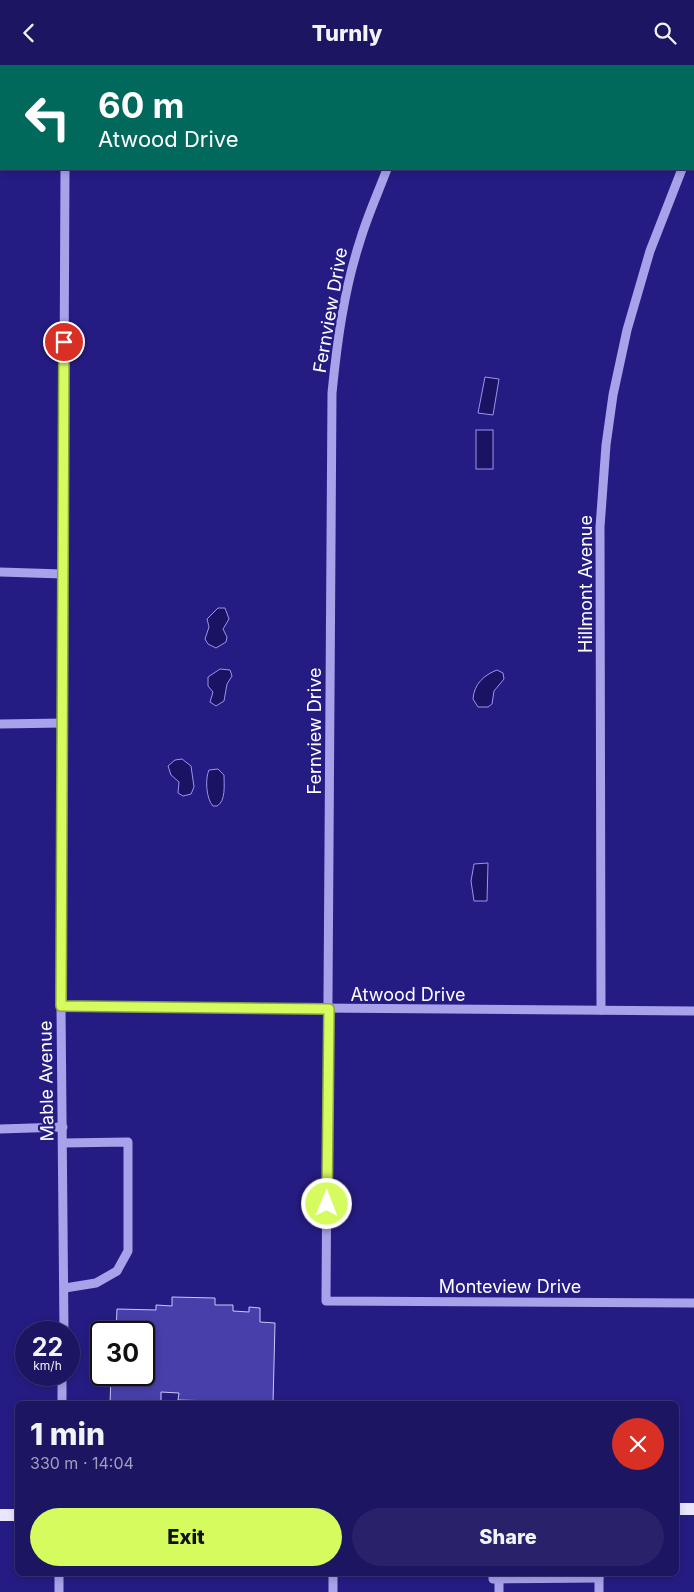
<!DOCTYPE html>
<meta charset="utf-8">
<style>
body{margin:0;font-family:Inter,sans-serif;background:#29226b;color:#f1f3f6;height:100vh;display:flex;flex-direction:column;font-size:19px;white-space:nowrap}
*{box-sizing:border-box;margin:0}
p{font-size:16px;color:#a09fbe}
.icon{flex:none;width:28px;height:28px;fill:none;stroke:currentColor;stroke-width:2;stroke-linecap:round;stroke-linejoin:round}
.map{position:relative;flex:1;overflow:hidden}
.drawer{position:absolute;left:15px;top:1336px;width:664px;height:175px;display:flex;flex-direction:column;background:#1c1562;border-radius:8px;box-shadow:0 2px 8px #0003,0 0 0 1px #3a3477}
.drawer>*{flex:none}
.banner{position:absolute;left:0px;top:0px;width:695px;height:105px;box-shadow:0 2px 8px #0003,0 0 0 1px #3a3477;background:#00695c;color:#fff;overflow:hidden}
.speed{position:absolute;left:15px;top:1256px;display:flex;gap:10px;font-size:25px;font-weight:700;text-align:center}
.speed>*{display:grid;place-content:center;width:65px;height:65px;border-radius:50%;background:#1c1562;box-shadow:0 2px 8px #0003,0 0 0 1px #3a3477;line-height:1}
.speed small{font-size:12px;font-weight:400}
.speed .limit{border:2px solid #111;border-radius:8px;background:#fff;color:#111}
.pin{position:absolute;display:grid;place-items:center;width:42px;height:42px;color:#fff;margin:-21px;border:2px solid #fff;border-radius:50%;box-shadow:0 1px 5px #0007}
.me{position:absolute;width:55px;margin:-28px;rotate:1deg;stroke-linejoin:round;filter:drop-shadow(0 0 4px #0008)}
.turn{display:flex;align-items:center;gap:18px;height:105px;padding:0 15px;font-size:22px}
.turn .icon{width:65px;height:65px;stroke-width:2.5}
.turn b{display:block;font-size:35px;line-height:42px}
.round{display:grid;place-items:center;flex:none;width:52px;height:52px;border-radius:26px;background:#29226b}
.headline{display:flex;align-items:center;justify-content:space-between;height:85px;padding:0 15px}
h1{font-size:30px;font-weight:800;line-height:38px}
.primary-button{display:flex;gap:10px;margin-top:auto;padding:10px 15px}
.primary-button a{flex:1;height:58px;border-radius:30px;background:#d6fb5f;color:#111;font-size:20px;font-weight:800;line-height:58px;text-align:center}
.primary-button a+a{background:#29226b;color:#f1f3f6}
header{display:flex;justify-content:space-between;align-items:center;height:65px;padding:0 15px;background:#1c1562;font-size:22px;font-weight:800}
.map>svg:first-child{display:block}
.water{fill:#1a1262;stroke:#9a95ec}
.building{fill:#4840aa;stroke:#cac7f8}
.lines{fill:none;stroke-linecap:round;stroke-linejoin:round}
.minor{stroke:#a7a2ea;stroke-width:9}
.major{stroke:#e9e6fe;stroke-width:12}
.route-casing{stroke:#8ba33e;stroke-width:12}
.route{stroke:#d6fb5f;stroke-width:9}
.labels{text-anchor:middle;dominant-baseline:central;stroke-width:4.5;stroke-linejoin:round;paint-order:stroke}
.street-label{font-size:18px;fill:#fff;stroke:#251c83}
</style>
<header><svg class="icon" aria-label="back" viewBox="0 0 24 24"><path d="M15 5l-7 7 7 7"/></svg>Turnly<svg class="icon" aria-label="search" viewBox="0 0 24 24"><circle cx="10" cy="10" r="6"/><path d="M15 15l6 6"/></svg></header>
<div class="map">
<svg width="694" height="1527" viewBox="0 0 694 1527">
<rect width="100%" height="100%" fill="#251c83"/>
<g class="water">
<path d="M485 312 499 314 493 350 478 348Z"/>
<rect x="476" y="365" width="17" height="39"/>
<path d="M218 543H225L229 554 223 564 227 572 226 577 216 583 208 579 205 574 209 562 207 554Z"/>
<path d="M220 604 230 605 232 611 227 619 224 636 216 641 210 637 213 627 208 621V612Z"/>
<path d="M497 605 503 608 504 614 494 626 492 639 488 642H478L473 634C474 619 484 610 497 605Z"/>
<path d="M182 694 191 701 194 722 191 729 183 731 178 728 179 717 171 710 168 701 175 695Z"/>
<path d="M218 704 224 710C224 720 226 736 217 741H213C206 734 205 713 209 705Z"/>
<path d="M488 798 487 836H474L471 816 474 799Z"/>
</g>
<path class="building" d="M172 1232 215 1233V1240H233V1246L249 1247V1242L260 1243V1257L275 1258 273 1339H217V1336L178 1335 179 1328 161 1327V1339H110L111 1310H144V1268H116L117 1244 156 1245V1240L172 1241Z"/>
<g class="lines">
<g class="minor">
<path d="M467 0 471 1"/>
<path d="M65 1V0"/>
<path d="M426 1V0"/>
<path d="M593 1V0"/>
<path d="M694 82V83"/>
<path d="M387 104C378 128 367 152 360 176 344 225 337 277 332 328L326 1236 694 1238"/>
<path d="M0 507 63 509"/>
<path d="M0 659 63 658"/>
<path d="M61 941 694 946"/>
<path d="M601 945 600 462 606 380 613 330 627 265 650 186 682 104"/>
<path d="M0 1064 63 1062"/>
<path d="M63 1078 128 1077V1186L117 1206 96 1218 65 1223"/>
<path d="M64 1268 61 941 65 104"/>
<path d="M62 1339V1310"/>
<path d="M333 1509V1527"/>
<path d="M493 1509V1514L599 1513"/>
<path d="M59 1527V1509"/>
<path d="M499 1527V1514"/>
<path d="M599 1527V1509"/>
</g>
<g class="major">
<path d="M676 1444H694"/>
<path d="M0 1450H18"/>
</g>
</g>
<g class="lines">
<g class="route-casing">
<path id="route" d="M64 277 61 941 329 944 327 1139"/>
</g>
<use href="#route" class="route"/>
</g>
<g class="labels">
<g class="street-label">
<text transform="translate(330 245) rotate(-80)">Fernview Drive</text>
<text transform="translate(585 519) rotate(-90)">Hillmont Avenue</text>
<text transform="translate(314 666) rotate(-90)">Fernview Drive</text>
<text x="408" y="929">Atwood Drive</text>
<text transform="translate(46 1016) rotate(-91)">Mable Avenue</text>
<text x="510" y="1221">Monteview Drive</text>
</g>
</g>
</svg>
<div class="speed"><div>22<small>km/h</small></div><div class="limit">30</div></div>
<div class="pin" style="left:64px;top:277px;background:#d93025"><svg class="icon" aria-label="arrive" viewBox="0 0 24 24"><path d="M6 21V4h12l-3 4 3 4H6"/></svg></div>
<svg class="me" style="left:327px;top:1139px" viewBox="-20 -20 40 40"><circle r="17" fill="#d6fb5f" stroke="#fff" stroke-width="3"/><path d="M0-11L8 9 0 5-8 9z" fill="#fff"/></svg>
<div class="banner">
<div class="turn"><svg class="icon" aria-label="left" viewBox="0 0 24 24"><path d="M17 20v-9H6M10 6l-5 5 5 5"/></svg><div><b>60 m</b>Atwood Drive</div></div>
</div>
<section class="drawer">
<div class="headline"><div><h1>1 min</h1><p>330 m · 14:04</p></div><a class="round" style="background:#d93025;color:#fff"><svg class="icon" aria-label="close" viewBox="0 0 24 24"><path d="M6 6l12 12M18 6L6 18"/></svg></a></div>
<div class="primary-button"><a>Exit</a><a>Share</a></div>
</section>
</div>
